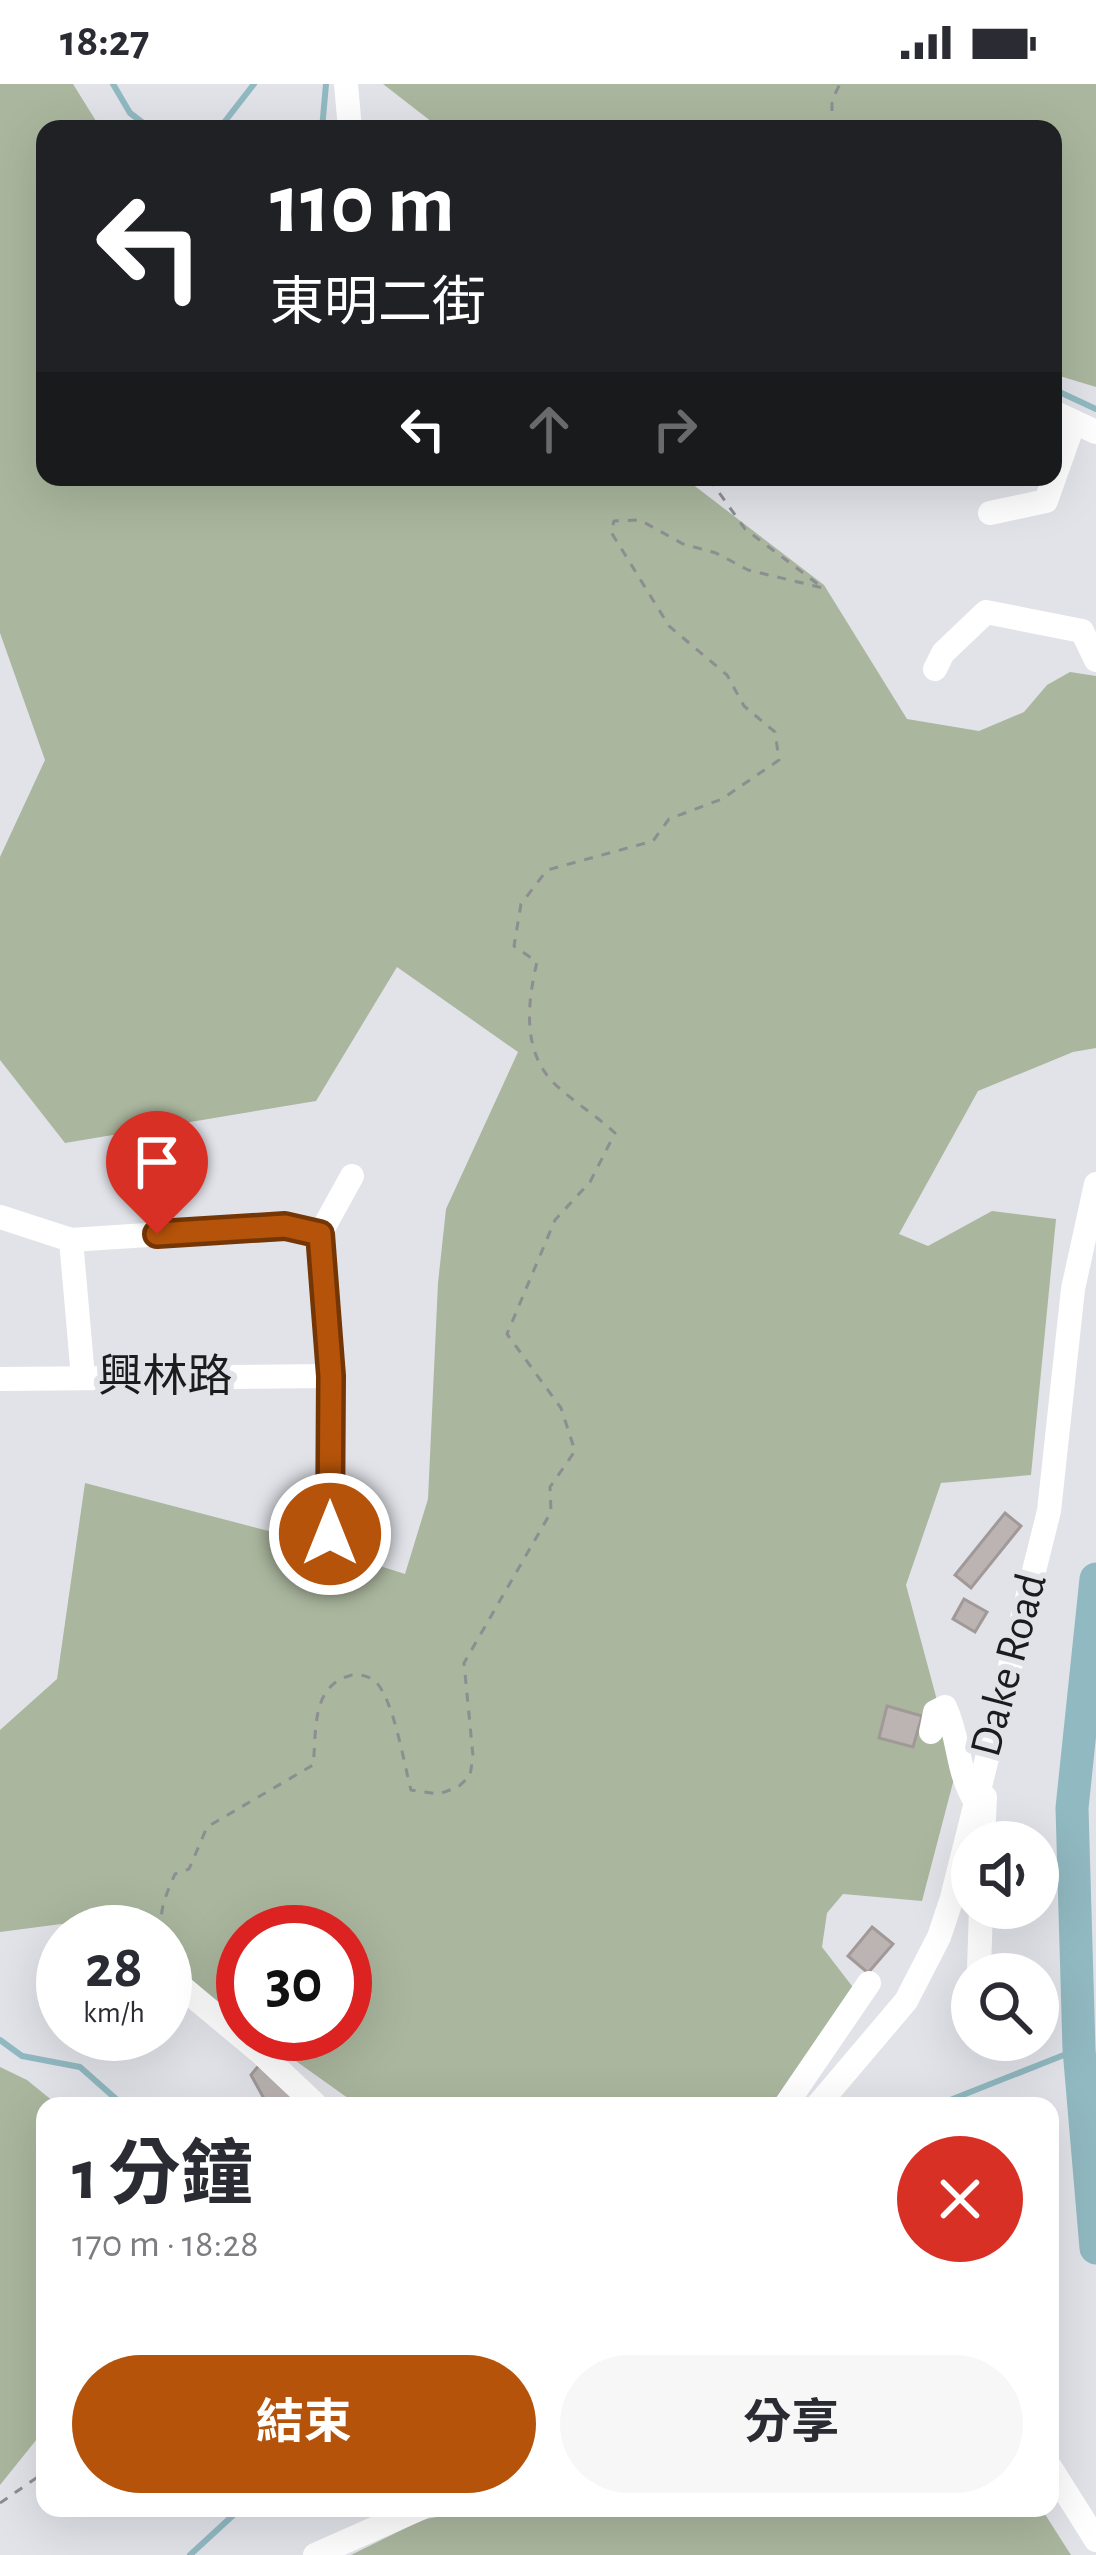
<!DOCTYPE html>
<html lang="zh-TW">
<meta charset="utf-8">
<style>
body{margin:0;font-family:"Alegreya Sans","Noto Sans TC",sans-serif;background:#f7f7f7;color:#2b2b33;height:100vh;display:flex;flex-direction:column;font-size:45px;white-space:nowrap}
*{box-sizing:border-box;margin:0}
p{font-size:39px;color:#7c7c81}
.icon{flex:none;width:66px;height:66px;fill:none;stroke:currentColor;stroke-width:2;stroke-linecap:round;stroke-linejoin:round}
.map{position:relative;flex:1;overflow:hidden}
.details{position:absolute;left:36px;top:2013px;width:1023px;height:420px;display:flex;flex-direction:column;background:#fff;border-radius:24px;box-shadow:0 12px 48px #0002}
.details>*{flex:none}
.banner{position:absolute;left:36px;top:36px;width:1026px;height:366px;border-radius:24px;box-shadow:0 12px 48px #0002;background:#202124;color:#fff;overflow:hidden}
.buttons{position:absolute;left:951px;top:1737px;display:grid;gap:24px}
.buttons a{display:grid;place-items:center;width:108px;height:108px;border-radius:50%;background:#fff;box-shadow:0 12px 48px #0002;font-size:60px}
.speed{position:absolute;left:36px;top:1821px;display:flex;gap:24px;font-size:60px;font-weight:700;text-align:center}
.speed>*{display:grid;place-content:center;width:156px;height:156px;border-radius:50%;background:#fff;box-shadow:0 12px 48px #0002;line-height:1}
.speed small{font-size:30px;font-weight:400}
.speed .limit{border:18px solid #d22;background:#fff;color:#111}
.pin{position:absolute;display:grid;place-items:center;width:102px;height:102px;color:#fff;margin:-123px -51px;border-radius:50% 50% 50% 0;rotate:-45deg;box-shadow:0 0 12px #0007}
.pin .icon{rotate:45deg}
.me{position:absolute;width:132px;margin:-66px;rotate:0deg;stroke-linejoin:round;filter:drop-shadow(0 0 9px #0008)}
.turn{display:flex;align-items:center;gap:42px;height:252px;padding:0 36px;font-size:54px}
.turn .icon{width:156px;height:156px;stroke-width:2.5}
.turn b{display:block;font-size:84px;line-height:102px}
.lanes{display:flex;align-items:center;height:114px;padding:0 36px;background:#0003;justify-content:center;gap:60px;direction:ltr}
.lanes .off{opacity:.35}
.round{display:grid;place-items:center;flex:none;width:126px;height:126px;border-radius:63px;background:#f7f7f7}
.headline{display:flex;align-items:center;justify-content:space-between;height:204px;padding:0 36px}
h1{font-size:72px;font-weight:700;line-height:90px}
.button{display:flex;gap:24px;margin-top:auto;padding:24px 36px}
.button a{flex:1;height:138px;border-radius:72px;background:#b45309;color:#fff;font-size:48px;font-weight:700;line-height:138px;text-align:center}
.button a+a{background:#f7f7f7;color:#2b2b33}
.status{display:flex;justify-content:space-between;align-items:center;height:84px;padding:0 60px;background:#fff;direction:ltr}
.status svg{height:33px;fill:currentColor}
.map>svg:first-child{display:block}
.green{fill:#aab69e}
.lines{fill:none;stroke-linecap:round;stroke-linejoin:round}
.stream{stroke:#91b9c1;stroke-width:6}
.river{stroke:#91b9c1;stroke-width:33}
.building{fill:#bbb4b3;stroke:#a09998;stroke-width:3}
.path{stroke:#8d8e92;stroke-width:3;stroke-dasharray:9 9;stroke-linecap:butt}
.minor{stroke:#fff;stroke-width:24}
.route-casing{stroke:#753606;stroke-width:30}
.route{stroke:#b45309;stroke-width:21}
.labels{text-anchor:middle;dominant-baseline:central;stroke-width:12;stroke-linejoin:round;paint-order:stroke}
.street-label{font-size:45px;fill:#1c1c1e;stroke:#e2e3e9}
</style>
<div class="status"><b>18:27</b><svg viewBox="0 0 49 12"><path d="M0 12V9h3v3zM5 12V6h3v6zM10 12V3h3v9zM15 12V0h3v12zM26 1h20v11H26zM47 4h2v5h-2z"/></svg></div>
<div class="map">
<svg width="1096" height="2471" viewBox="0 0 1096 2471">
<rect width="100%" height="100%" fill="#e2e3e9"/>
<g class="green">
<path d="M0 0H73L101 45H45V393H683L824 501 907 635 979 647 1024 628 1047 601 1070 588 1096 592V964L1073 968 978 1007 899 1150 928 1162 992 1127 1056 1135 1031 1391 941 1399 906 1501 956 1687 922 1817 843 1810 827 1829 822 1863 852 1902 856 1924 788 2013 767 2022H359L258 1950H345V1848H243V1939L165 1879V1848H125L107 1834 0 1848V1646L57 1595 85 1399 280 1450 405 1490 428 1415 438 1199 446 1125 518 968 397 883 316 1017 65 1059 0 976V773L45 676 0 549Z"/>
<path d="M383 0H1096V303L1053 290V45H441Z"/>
<path d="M0 1983 27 1996 59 2022H45V2345L0 2401Z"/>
<path d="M480 2424H627L659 2429 671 2424H1041L1071 2471H351L422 2436Z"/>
</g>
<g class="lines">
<g class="stream">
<path d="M113 0 130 29 151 45"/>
<path d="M219 45 254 0"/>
<path d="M322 45 326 0"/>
<path d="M1053 305 1096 325"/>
<path d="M0 1956 22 1972 80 1983 124 2022"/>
<path d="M935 2022 1079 1965"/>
<path d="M190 2471 241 2424"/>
</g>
<path class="river" d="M1096 1495 1072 1724 1079 1965 1096 2164"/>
</g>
<g class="building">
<path d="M1005 1429 1021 1442 971 1504 955 1491Z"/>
<path d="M964 1515 987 1528 975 1548 953 1535Z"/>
<path d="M887 1622 922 1632 913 1663 879 1654Z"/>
<path d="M872 1843 893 1860 868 1889 848 1872Z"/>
<path d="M260 1980 298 2019 268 2022 251 1991Z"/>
</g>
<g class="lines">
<g class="path">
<path d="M832 45V16L840 0"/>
<path d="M163 1848C157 1830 167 1808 175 1790L189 1785 207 1743 313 1681C317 1650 310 1603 349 1592 357 1589 370 1592 376 1598 394 1617 404 1680 411 1706L439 1710 458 1703 470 1692 473 1672 464 1579 551 1428 550 1403 575 1367 561 1324 507 1250 555 1136 590 1098 615 1049C596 1031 566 1013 550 995 522 962 528 916 537 878L514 862 521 820 547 786 653 757 669 735 722 715 779 676 775 648 744 622 727 591 669 542 611 448 614 437 640 436 683 460 716 469 748 486 823 504 745 445 708 393"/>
<path d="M0 2419 45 2388"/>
</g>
<g class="minor">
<path d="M346 0 350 45"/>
<path d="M1053 328 1096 348"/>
<path d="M990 429 1046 417 1074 338"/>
<path d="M935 585 943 569 986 528 1082 547 1096 576"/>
<path d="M0 1133 71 1156 285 1142 320 1150"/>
<path d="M71 1156 83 1293"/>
<path d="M0 1295 331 1292"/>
<path d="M330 1450 331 1292 320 1150 352 1092"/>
<path d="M931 1648 935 1628 945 1623C960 1655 956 1684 974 1715"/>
<path d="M983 1758 985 1713"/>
<path d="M979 1885 981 1824"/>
<path d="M165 1889 261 1969 317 2022"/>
<path d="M785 2022 869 1899"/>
<path d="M817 2022 906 1917 939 1853 952 1814 1049 1427 1073 1205 1096 1100"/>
<path d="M1050 2383 1096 2456"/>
<path d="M315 2471 421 2424"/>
</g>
</g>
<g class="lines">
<g class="route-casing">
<path id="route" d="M157 1150 285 1142 320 1150 331 1292 330 1450"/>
</g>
<use href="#route" class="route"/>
</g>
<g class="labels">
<g class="street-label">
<text x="165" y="1293">興林路</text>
<text transform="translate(1009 1581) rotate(-75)">Dake Road</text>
</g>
</g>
</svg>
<div class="buttons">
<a><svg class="icon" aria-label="sound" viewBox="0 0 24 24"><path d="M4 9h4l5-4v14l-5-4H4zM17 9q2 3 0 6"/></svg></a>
<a><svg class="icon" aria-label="search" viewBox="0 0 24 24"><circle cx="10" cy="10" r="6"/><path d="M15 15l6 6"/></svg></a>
</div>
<div class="speed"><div>28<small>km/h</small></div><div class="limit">30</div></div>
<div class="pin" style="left:157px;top:1150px;background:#d93025"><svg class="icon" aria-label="arrive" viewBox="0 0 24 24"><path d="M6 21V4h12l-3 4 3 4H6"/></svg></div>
<svg class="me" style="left:330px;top:1450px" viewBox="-20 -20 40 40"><circle r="17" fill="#b45309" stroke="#fff" stroke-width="3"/><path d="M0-11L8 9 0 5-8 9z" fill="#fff"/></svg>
<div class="banner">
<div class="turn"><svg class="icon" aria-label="left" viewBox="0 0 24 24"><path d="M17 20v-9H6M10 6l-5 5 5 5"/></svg><div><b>110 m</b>東明二街</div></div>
<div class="lanes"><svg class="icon" aria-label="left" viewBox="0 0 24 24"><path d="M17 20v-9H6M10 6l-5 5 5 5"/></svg><svg class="icon off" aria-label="ahead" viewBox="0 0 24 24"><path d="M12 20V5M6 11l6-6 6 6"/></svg><svg class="icon off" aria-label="right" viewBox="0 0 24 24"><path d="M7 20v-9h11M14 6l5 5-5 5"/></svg></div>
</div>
<section class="details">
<div class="headline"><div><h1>1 分鐘</h1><p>170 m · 18:28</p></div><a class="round" style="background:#d93025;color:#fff"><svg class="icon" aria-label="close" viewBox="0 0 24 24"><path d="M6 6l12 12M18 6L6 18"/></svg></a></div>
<div class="button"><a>結束</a><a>分享</a></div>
</section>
</div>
